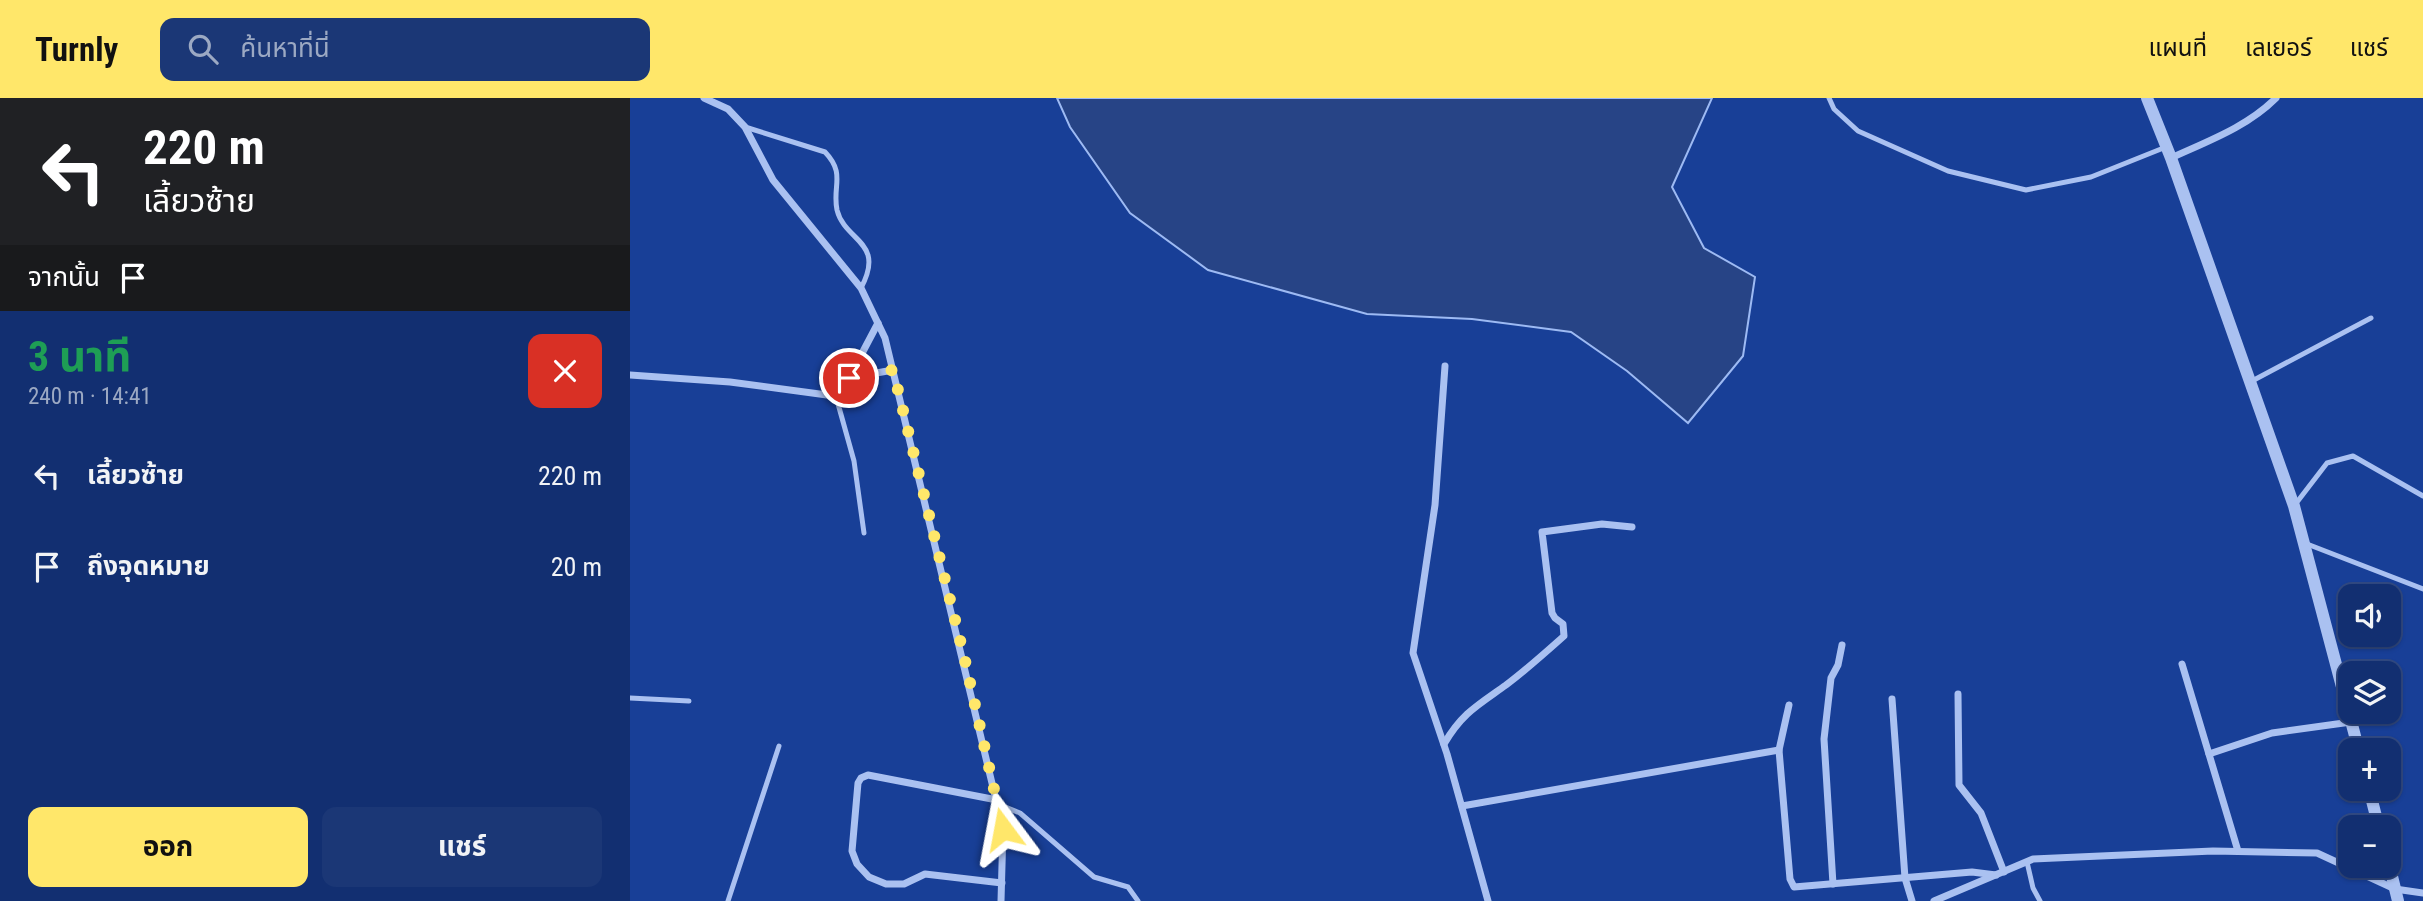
<!DOCTYPE html>
<html lang="th">
<meta charset="utf-8">
<style>
body{margin:0;font-family:"Roboto Condensed","Noto Sans Thai",sans-serif;background:#1b3776;color:#f1f3f6;height:100vh;display:flex;flex-direction:column;font-size:26px;white-space:nowrap}
*{box-sizing:border-box;margin:0}
p{font-size:23px;color:#9ca9c3}
.icon{flex:none;width:38px;height:38px;fill:none;stroke:currentColor;stroke-width:2;stroke-linecap:round;stroke-linejoin:round}
.map{position:relative;flex:1;overflow:hidden}
.sheet{display:flex;flex-direction:column;background:#122f71;width:630px}
.sheet>*{flex:none}
.banner{background:#202124;color:#fff;overflow:hidden}
.tools{position:absolute;left:1708px;top:486px;display:grid;gap:14px}
.tools a{display:grid;place-items:center;width:63px;height:63px;border-radius:14px;background:#122f71;box-shadow:0 2px 5px #0004,0 0 0 2px #314a84;font-size:35px}
.pin{position:absolute;display:grid;place-items:center;width:60px;height:60px;color:#fff;margin:-30px;border:4px solid #fff;border-radius:50%;box-shadow:0 2px 7px #0007}
.me{position:absolute;width:77px;margin:-38px;rotate:347deg;stroke-linejoin:round;filter:drop-shadow(0 0 5px #0008)}
.turn{display:flex;align-items:center;gap:24px;height:147px;padding:0 28px;font-size:32px}
.turn .icon{width:91px;height:91px;stroke-width:2.5}
.turn b{display:block;font-size:49px;line-height:60px}
.then{display:flex;align-items:center;height:66px;padding:0 28px;background:#0003;gap:14px;font-size:26px}
.round{display:grid;place-items:center;flex:none;width:74px;height:74px;border-radius:14px;background:#1b3776}
.summary{display:flex;align-items:center;justify-content:space-between;height:119px;padding:0 28px}
h1{font-size:42px;font-weight:700;line-height:52px;color:#1e9e55}
.primary-button{display:flex;gap:14px;margin-top:auto;padding:14px 28px}
.primary-button a{flex:1;height:80px;border-radius:14px;background:#ffe76a;color:#111;font-size:28px;font-weight:700;line-height:80px;text-align:center}
.primary-button a+a{background:#1b3776;color:#f1f3f6}
ul{padding:0;list-style:none}
li{display:flex;align-items:center;gap:21px;height:91px;padding:0 28px}
li div{flex:1}
li b{display:block;font-size:26px}
li em{font-style:normal}
header{display:flex;align-items:center;gap:42px;box-sizing:border-box;height:98px;padding:0 35px;background:#ffe76a;color:#111}
header strong{font-size:33px}
nav{display:flex;gap:38px;margin-inline-start:auto;font-size:24px}
.search{width:490px;height:63px;background:#1b3776;display:flex;align-items:center;gap:18px;box-sizing:border-box;padding:0 24px;border-radius:14px;color:#9ca9c3;font-size:26px}
main{display:flex;flex:1;min-height:0}
.map>svg:first-child{display:block}
.water{fill:#274486;stroke:#9dbaf3;stroke-width:2}
.lines{fill:none;stroke-linecap:round;stroke-linejoin:round}
.service{stroke:#aac1f1;stroke-width:5}
.minor{stroke:#aac1f1;stroke-width:7}
.tertiary{stroke:#aac1f1;stroke-width:12}
.route{stroke:#ffe76a;stroke-width:12;stroke-dasharray:0 21.6}
</style>
<header>
<strong>Turnly</strong>
<div class="search"><svg class="icon" aria-label="search" viewBox="0 0 24 24"><circle cx="10" cy="10" r="6"/><path d="M15 15l6 6"/></svg>ค้นหาที่นี่</div>
<nav><a>แผนที่</a><a>เลเยอร์</a><a>แชร์</a></nav>
</header>
<main>
<section class="sheet">
<div class="banner">
<div class="turn"><svg class="icon" aria-label="left" viewBox="0 0 24 24"><path d="M17 20v-9H6M10 6l-5 5 5 5"/></svg><div><b>220 m</b>เลี้ยวซ้าย</div></div>
<div class="then">จากนั้น<svg class="icon" aria-label="arrive" viewBox="0 0 24 24"><path d="M6 21V4h12l-3 4 3 4H6"/></svg></div>
</div>
<div class="summary"><div><h1>3 นาที</h1><p>240 m · 14:41</p></div><a class="round" style="background:#d93025;color:#fff"><svg class="icon" aria-label="close" viewBox="0 0 24 24"><path d="M6 6l12 12M18 6L6 18"/></svg></a></div>
<ul>
<li><svg class="icon" aria-label="left" viewBox="0 0 24 24"><path d="M17 20v-9H6M10 6l-5 5 5 5"/></svg><div><b>เลี้ยวซ้าย</b></div><em>220 m</em></li>
<li><svg class="icon" aria-label="arrive" viewBox="0 0 24 24"><path d="M6 21V4h12l-3 4 3 4H6"/></svg><div><b>ถึงจุดหมาย</b></div><em>20 m</em></li>
</ul>
<div class="primary-button"><a>ออก</a><a>แชร์</a></div>
</section>
<div class="map">
<svg width="1793" height="803" viewBox="0 0 1793 803">
<rect width="100%" height="100%" fill="#183f97"/>
<path class="water" d="M427 0H1082L1042 89 1074 150 1125 179 1113 258 1058 325 997 273 941 234 842 221 737 216 578 172 500 115 440 29Z"/>
<g class="lines">
<g class="service">
<path d="M1199 0 1204 11 1228 33 1318 73 1396 92 1461 79 1536 49"/>
<path d="M115 29 195 54C216 76 202 88 207 112 215 144 256 143 231 190"/>
<path d="M1622 283 1741 220"/>
<path d="M205 295 224 363 234 435"/>
<path d="M1664 408 1697 365 1723 358 1793 398"/>
<path d="M1677 446 1793 491"/>
<path d="M0 600 59 603"/>
<path d="M368 706 390 715 464 779 498 789 508 803"/>
<path d="M1397 764 1403 790 1410 803"/>
<path d="M98 803 149 648"/>
</g>
<g class="minor">
<path d="M74 0 98 11 115 29 143 82 231 190 255 240 373 731 371 803"/>
<path d="M1541 60C1578 43 1617 29 1646 0"/>
<path d="M815 268 805 407 783 555 817 656 858 803"/>
<path d="M0 277 100 284 197 297 210 293 219 280 263 272"/>
<path d="M219 280 248 225"/>
<path d="M1552 566 1608 753"/>
<path d="M1328 596 1329 687 1351 715 1374 774"/>
<path d="M1262 601 1275 780 1282 803"/>
<path d="M1159 607 1149 652 1160 781 1164 789 1342 774 1366 777"/>
<path d="M814 646C832 615 848 607 876 587 896 572 915 555 934 538L933 526 925 520 922 515 912 434 972 426 1002 429"/>
<path d="M1579 656 1642 635 1721 624"/>
<path d="M367 702 238 677 231 680 228 685 222 753 227 766 239 779 256 786H274L295 776 372 785"/>
<path d="M832 708 1149 652"/>
<path d="M1203 786 1194 641 1201 580 1208 567 1212 547"/>
<path d="M1304 803 1403 761 1583 753 1687 755 1765 791 1793 795"/>
</g>
<g class="tertiary">
<path d="M1517 0 1541 60 1664 408 1729 653"/>
<path d="M1739 691 1749 730"/>
<path d="M1759 766 1768 803"/>
</g>
</g>
<g class="lines">
<path class="route" d="M219 280 263 272 334 558 373 731"/>
</g>
</svg>
<div class="tools">
<a><svg class="icon" aria-label="sound" viewBox="0 0 24 24"><path d="M4 9h4l5-4v14l-5-4H4zM17 9q2 3 0 6"/></svg></a>
<a><svg class="icon" aria-label="layers" viewBox="0 0 24 24"><path d="M12 4l9 5-9 5-9-5zM3 14l9 5 9-5"/></svg></a>
<a>+</a>
<a>−</a>
</div>
<div class="pin" style="left:219px;top:280px;background:#d93025"><svg class="icon" aria-label="arrive" viewBox="0 0 24 24"><path d="M6 21V4h12l-3 4 3 4H6"/></svg></div>
<svg class="me" style="left:373px;top:731px" viewBox="-20 -20 40 40"><path d="M0-17L14 15 0 8-14 15z" fill="#ffe76a" stroke="#fff" stroke-width="4"/></svg>
</div>
</main>
